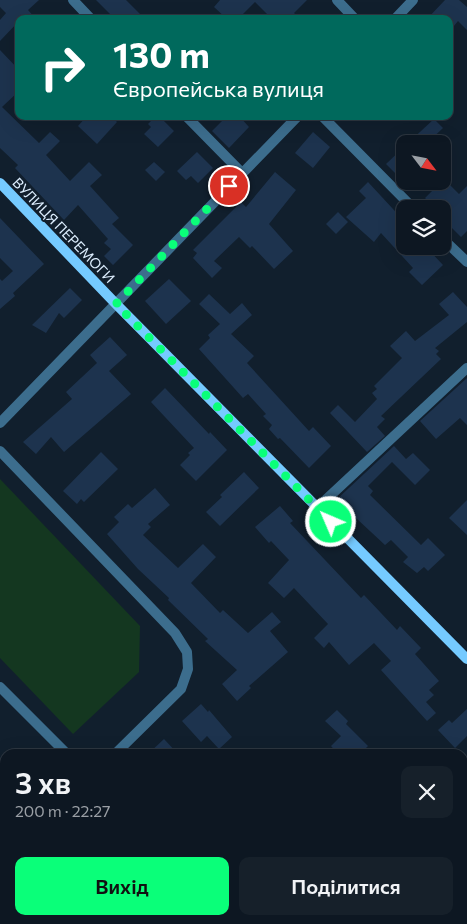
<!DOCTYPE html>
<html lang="uk">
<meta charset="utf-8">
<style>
body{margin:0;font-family:Commissioner,sans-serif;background:#16202a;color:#f1f3f6;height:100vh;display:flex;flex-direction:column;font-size:19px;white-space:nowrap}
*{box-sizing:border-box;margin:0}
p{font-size:16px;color:#9a9fa5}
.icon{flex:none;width:28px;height:28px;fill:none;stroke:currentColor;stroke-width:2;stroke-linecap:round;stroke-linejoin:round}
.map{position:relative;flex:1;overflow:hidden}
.drawer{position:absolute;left:0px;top:749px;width:468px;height:176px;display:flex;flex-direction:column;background:#0d1722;border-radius:15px 15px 0 0;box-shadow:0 5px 20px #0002,0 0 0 1px #2d3640}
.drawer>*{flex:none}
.hud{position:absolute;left:15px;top:15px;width:438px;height:105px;border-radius:10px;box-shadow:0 5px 20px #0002,0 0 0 1px #2d3640;background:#00695c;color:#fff;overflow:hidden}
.needle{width:32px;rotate:122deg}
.controls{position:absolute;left:396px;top:135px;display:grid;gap:10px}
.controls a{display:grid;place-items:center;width:55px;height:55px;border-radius:10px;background:#0d1722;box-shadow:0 5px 20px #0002,0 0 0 1px #2d3640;font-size:25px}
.pin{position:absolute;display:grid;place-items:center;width:42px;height:42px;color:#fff;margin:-21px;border:2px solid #fff;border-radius:50%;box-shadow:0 1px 5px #0007}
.me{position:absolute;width:55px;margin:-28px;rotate:315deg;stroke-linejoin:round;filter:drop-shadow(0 0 4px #0008)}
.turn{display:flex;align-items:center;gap:18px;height:105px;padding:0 15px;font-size:22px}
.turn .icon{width:65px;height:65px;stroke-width:2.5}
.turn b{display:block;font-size:35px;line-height:42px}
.round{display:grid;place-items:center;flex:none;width:52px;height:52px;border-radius:10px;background:#16202a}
.head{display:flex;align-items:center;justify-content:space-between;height:85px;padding:0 15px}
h1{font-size:30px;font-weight:600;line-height:38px}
.primary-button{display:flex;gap:10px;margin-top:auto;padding:10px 15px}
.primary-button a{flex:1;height:58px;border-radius:10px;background:#0aff79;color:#111;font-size:20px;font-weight:600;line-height:58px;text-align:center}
.primary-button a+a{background:#16202a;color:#f1f3f6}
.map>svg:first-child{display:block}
.green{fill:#143720}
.building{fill:#1d334e}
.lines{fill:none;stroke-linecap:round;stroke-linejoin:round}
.street{stroke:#3c6d8d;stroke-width:10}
.secondary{stroke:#75caff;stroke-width:10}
.route{stroke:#0aff79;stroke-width:9;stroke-dasharray:0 16.2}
.labels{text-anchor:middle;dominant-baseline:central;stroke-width:4;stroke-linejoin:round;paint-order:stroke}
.street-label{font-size:14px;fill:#deefff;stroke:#111f2d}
</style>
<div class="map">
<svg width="467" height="924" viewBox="0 0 467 924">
<rect width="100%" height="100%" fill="#111f2d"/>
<g class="green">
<path d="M0 479 140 626 139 672 73 734 0 658Z"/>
<path d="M467 880V924H418L422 920H462L463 884Z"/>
</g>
<g class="building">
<path d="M0 0H39L28 10 36 19H19V21L0 41V20L6 13 0 7Z"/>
<path d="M96 0H126L145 19H115Z"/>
<path d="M220 0H307L294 13 300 19H272L255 2 238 19H227L214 7Z"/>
<path d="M445 0H459L467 7V30L458 21 449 32V19H427Z"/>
<path d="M0 50 19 70V91L2 107 39 143 50 132 60 141 46 155 70 181 89 162 102 175 90 186 119 218 112 224 133 245 113 265 104 256 111 249 104 243 108 239 78 205 64 220 15 168 18 165 0 148Z"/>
<path d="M87 116H111L117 122 97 144 78 126Z"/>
<path d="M156 116H159L174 131 158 147 144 134 151 127 148 124Z"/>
<path d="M227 116H239L249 127 229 148 212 131Z"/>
<path d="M434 119 443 128 426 144H407Z"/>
<path d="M313 132 330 147 313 168 295 153Z"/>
<path d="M405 146V163L395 173 386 164Z"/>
<path d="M197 152 213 168 198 183 191 176 186 180 177 171Z"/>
<path d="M154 162 165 172 156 181 145 170Z"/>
<path d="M275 172 296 190 269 224 293 251 274 269 252 246 250 248 239 237 214 261 222 268 212 278 193 258 197 253 193 250 241 202 246 207Z"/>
<path d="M368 182 405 222V246H425L443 265 422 285 409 272 413 268 381 233 374 242 346 217 366 198 359 191Z"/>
<path d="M440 183 444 188 448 183 459 194 467 186V231L461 237 446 222 448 220 442 215V209H436L425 198Z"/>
<path d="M338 212 348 222 336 234 326 224Z"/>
<path d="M0 218 44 264 13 293 15 296 0 309V279L2 281 13 271 0 258Z"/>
<path d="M169 279 191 301 166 324 145 301Z"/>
<path d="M70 288 82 300 64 318 59 313 46 333 32 325Z"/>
<path d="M453 292 467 307V322L435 348 439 351 436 354 441 359 381 416 385 419 377 427 385 436 367 452 330 413 338 405 355 422 377 399 372 393 377 389 374 386 402 358 390 346 406 331 415 341 449 315 439 304Z"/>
<path d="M209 294 230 314 242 303 252 315 231 334 254 356 247 363 309 431 313 427 331 446 309 468 280 438 278 439 269 429 272 425 263 416 266 414 248 394 243 398 199 349 210 338 208 335 220 324 199 304Z"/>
<path d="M110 337 127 355 109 371 131 394 64 452 51 437 36 454 23 442 72 399 66 392 97 363 90 355Z"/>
<path d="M467 378V425L460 418 436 439 420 421Z"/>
<path d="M165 388 209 434 210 432 227 450 196 481 180 465 190 455 188 453 194 448 151 402Z"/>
<path d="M394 446 406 459 413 453 430 470 415 485 392 462 368 486 373 491 370 495 421 545 428 538 445 555 428 571 424 567 417 573 403 562 408 557 391 540 385 545 342 505 341 506 335 501Z"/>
<path d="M101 452 118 469 84 502 81 499 77 504 63 491Z"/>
<path d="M244 472 259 488 220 526 206 512 222 497 220 495Z"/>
<path d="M155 488 170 505 148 524 151 527 143 535 178 568 203 544 216 557 191 583 220 613 223 610 248 633 272 612 281 622 270 631 288 652 249 686 251 688 237 701 222 684 237 670 205 641 208 639 168 600 169 598 138 569 107 534 119 522 114 517 128 504 132 508Z"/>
<path d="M467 500V535L449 518Z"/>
<path d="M280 506 293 521 290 523 361 598 364 595 397 630 400 626 421 648 415 654 439 681 429 690 434 695 426 702 436 713 427 721 381 670 391 661 374 643 349 665 329 642 324 648 314 638 328 624 294 588 284 598 268 583 289 560 271 541 269 543 255 527Z"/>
<path d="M201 704 208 712 209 710 232 737 219 749 207 736 201 742 182 721Z"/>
<path d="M467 709V736L455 748 438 730 449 720 452 723Z"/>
<path d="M337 710 348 721 346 724 368 746 360 754H338L331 746 341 736 325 721Z"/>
<path d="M164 739 178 754H148Z"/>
</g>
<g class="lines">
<g class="street">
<path d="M73 0 91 19"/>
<path d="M337 0 355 19"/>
<path d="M395 19 413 0"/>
<path d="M186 116 242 173"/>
<path d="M322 116 414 209"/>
<path d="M442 238 467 262"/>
<path d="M0 423 298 116"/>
<path d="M0 451 175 633 187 652 188 669 181 689 115 754"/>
<path d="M317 508 467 368"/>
<path d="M0 687 67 754"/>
<path d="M462 796 467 792"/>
<path d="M323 924 327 920"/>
</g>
<path class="secondary" d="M0 183 116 304 467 659"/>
</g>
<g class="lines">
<path class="route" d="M229 186 116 304 331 522"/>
</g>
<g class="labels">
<g class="street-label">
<text transform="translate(64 230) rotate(46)">ВУЛИЦЯ ПЕРЕМОГИ</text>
</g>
</g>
</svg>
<div class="controls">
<a><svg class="needle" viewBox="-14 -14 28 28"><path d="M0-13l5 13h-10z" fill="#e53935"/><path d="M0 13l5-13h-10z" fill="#9a9fa5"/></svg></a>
<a><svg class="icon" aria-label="layers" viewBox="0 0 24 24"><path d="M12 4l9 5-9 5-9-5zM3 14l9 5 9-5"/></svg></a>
</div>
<div class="pin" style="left:229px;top:186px;background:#d93025"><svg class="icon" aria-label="arrive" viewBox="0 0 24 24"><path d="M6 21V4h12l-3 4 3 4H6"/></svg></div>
<svg class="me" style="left:331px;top:522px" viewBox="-20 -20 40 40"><circle r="17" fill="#0aff79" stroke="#fff" stroke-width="3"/><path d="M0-11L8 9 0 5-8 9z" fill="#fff"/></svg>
<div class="hud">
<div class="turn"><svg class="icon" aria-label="right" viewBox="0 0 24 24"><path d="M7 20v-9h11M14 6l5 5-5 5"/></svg><div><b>130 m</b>Європейська вулиця</div></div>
</div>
<section class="drawer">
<div class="head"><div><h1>3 хв</h1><p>200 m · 22:27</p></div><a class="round"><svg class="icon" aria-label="close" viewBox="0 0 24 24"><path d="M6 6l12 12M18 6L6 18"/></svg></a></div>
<div class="primary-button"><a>Вихід</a><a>Поділитися</a></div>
</section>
</div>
